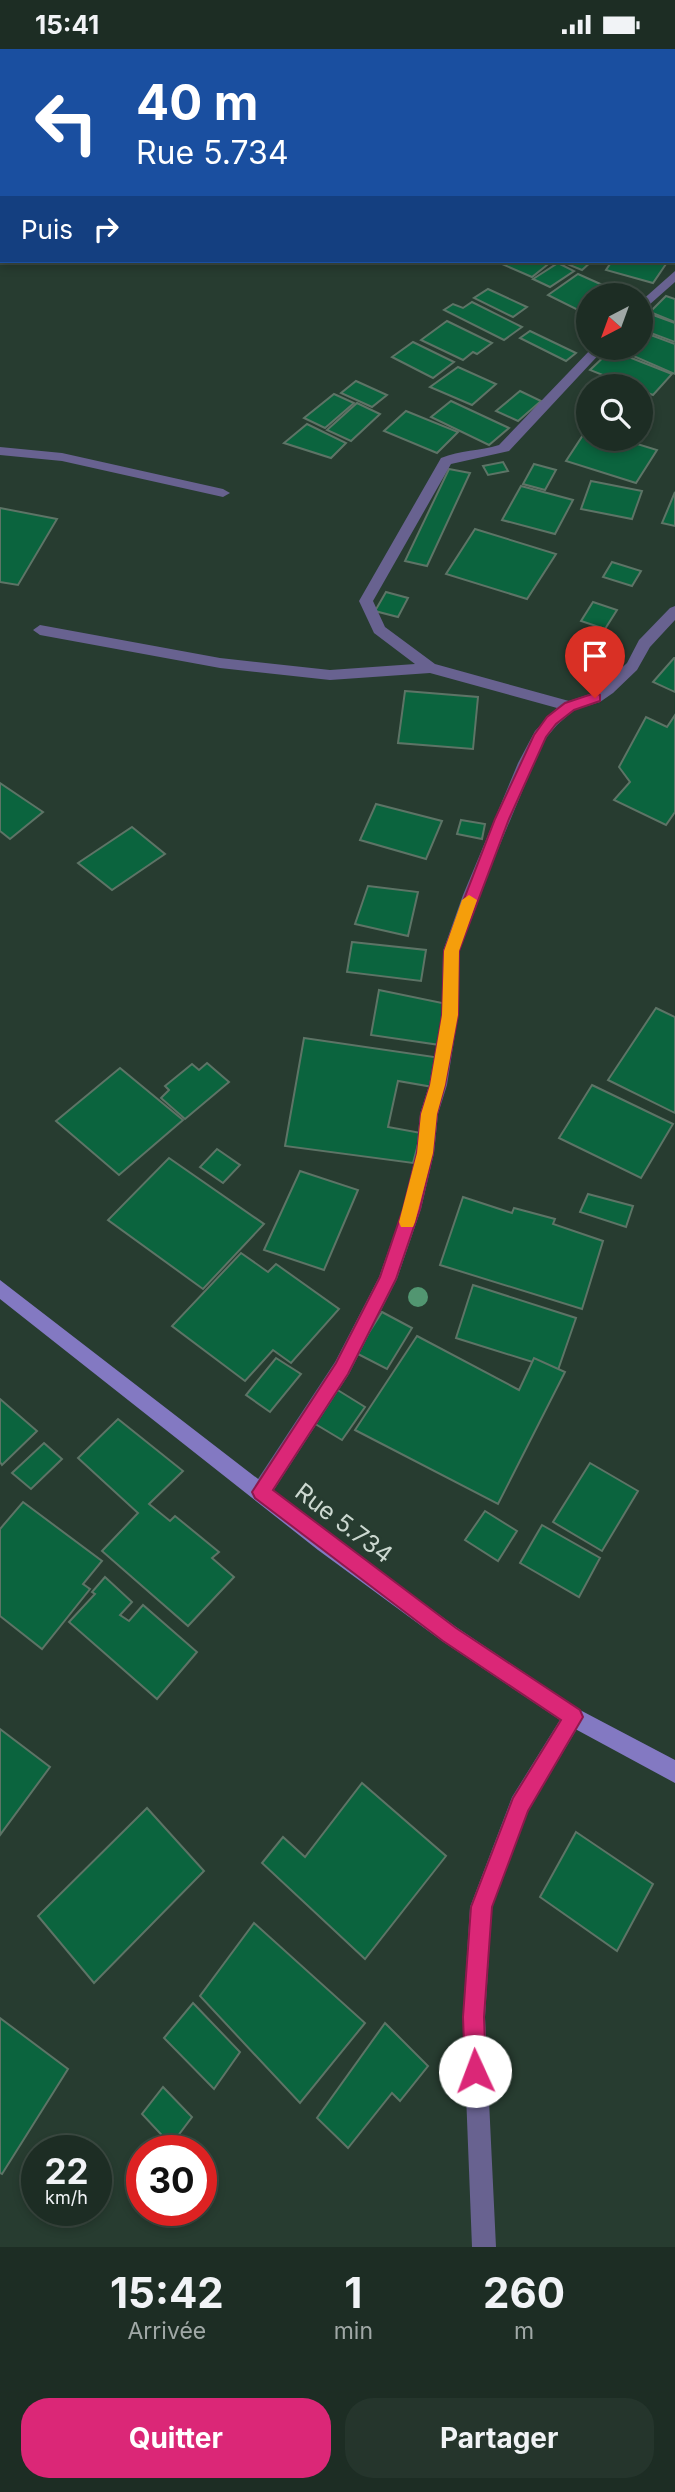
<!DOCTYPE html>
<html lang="fr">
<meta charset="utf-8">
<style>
body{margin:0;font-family:Inter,sans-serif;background:#25352c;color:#f1f3f6;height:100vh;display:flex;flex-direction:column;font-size:26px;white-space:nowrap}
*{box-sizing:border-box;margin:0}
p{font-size:23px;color:#a0a8a6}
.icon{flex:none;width:38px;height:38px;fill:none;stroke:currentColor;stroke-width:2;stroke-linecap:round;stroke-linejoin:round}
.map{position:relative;height:2198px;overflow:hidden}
.panel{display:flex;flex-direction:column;background:#1d2d24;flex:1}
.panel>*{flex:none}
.hud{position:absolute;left:0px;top:0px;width:676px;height:214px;box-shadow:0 4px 10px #0003,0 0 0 2px #3b4941;background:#1a4fa0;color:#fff;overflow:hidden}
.needle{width:46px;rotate:221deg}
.buttons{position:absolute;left:576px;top:234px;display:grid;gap:14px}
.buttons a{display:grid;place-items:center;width:77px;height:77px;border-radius:50%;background:#1d2d24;box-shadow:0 4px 10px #0003,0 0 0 2px #3b4941;font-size:35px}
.speed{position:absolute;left:21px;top:2086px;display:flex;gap:14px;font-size:35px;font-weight:700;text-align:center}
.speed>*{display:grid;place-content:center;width:91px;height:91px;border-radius:50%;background:#1d2d24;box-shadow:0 4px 10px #0003,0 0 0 2px #3b4941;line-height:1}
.speed small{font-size:18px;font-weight:400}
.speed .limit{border:10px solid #d22;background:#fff;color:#111}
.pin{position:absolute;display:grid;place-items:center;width:60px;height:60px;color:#fff;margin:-72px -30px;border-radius:50% 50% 50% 0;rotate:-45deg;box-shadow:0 0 7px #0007}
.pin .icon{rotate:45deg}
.me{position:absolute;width:77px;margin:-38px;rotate:358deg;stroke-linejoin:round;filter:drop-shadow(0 0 5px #0008)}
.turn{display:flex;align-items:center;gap:24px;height:147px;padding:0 21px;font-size:32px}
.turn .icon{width:91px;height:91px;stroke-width:2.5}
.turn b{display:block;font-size:49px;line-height:60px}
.then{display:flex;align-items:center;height:66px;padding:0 21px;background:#0003;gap:14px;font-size:26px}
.eta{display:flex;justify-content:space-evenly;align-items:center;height:119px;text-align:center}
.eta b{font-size:42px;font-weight:700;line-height:49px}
.button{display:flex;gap:14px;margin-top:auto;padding:14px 21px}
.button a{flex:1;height:80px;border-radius:28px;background:#db2777;color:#fff;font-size:28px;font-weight:700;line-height:80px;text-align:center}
.button a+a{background:#25352c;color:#f1f3f6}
.status{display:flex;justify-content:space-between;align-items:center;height:49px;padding:0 35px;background:#1d2d24;direction:ltr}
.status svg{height:19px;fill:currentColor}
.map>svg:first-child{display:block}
.building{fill:#0b643e;stroke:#5d7466;stroke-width:2}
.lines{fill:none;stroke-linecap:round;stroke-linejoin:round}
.street{fill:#686290;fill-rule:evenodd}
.secondary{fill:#8379c2;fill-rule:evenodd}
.tree{fill:#529671}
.route{fill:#db2777;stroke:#8e194d;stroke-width:2}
.slow{fill:#f59e0b}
.labels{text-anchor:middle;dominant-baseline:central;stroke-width:5;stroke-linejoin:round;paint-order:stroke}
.street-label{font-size:24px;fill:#ccd8d0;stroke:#273c30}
</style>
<div class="status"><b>15:41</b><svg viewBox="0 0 49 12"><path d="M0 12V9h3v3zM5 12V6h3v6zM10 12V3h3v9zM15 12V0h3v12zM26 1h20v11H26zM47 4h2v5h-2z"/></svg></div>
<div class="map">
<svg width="675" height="2198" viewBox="0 0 675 2198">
<rect width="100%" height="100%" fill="#273c30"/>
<g class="building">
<path d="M506 212H552L532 228 502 215Z"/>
<path d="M570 212H592L582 221 567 215Z"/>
<path d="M612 212H668L653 234 606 221Z"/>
<path d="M558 214 574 222 550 238 533 230Z"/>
<path d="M578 225 625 246 588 247V266L548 246Z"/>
<path d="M488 240 527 258 513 268 474 249Z"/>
<path d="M666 247 675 250V273L650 263Z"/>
<path d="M472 253 522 278 504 291 444 261 453 255 463 259Z"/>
<path d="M645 263 675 274V293L640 280V268Z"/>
<path d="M447 272 492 294 477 305 473 303 463 311 421 291Z"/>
<path d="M530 282 576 304 566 312 520 289Z"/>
<path d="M640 282 675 295V325L615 299H640Z"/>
<path d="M413 293 454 313 433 329 392 308Z"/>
<path d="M611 301 672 325 653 346 640 341V338H633L590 321Z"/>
<path d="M458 318 496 335 472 356 430 338Z"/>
<path d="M356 332 387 346 372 358 341 344Z"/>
<path d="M520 342 541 352 518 372 496 362Z"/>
<path d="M334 345 354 354 325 379 304 369Z"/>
<path d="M451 352 509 379 489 396 431 368Z"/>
<path d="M357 354 380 365 351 392 327 381Z"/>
<path d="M406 362 458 383 437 404 384 382Z"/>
<path d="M307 375 346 394 331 409 284 394Z"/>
<path d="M587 380 588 390H621L657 401 636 434 566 412Z"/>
<path d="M503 413 508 422 488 426 483 417Z"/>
<path d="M534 415 556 421 545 441 523 435Z"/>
<path d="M449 420 470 424 427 517 405 512Z"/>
<path d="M591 432 642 442 632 470 581 460Z"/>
<path d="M521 437 573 451 555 485 502 471Z"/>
<path d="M675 443V477L662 474Z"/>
<path d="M0 459 57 470 18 536 0 533Z"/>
<path d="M475 480 556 505 527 550 446 525Z"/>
<path d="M612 513 641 522 632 537 603 528Z"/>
<path d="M386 543 408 549 398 568 375 562Z"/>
<path d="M593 553 617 561 605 580 581 572Z"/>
<path d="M674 609H675V643L653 633Z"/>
<path d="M405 642 478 648 473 700 398 694Z"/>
<path d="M675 666V763L666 776 614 751 630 733 619 718 646 668 667 678Z"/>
<path d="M0 734 43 763 10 790 0 782Z"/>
<path d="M376 755 442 772 426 810 360 791Z"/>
<path d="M461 771 485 775 482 790 457 785Z"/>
<path d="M132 778 165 805 112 841 78 814Z"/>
<path d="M368 837 418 843 408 887 355 875Z"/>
<path d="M352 893 426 901 421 932 347 923Z"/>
<path d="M379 941 447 955 440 996 371 986Z"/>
<path d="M656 959 675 968V1064L608 1031Z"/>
<path d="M304 989 441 1009 433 1038 398 1032 388 1078 421 1084 413 1114 285 1097Z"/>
<path d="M207 1014 229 1033 185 1070 161 1049 169 1041 165 1037 192 1015 199 1021Z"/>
<path d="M120 1019 183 1071 119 1126 56 1072Z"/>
<path d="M592 1036 673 1075 641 1129 559 1089Z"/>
<path d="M217 1100 240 1116 223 1134 200 1118Z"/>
<path d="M169 1109 264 1175 203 1240 108 1171Z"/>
<path d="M300 1122 358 1141 324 1221 264 1201Z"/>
<path d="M588 1145 633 1157 626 1178 580 1163Z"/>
<path d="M463 1148 512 1164 514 1159 555 1170 553 1175 603 1192 582 1260 440 1216Z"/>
<path d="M241 1204 268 1223 276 1215 339 1260 291 1314 273 1301 245 1332 172 1277Z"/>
<path d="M473 1236 576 1269 558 1321 456 1289Z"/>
<path d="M382 1263 412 1279 387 1320 356 1304Z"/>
<path d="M417 1287 519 1341 534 1309 565 1323 498 1455 355 1381Z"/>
<path d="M276 1309 301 1325 270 1363 246 1346Z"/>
<path d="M336 1340 365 1358 342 1391 312 1373Z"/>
<path d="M0 1350 37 1382 2 1416 0 1413Z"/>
<path d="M118 1370 183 1422 149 1455 170 1472 175 1467 219 1503 212 1509 234 1528 188 1577 102 1502 138 1464 78 1409Z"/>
<path d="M44 1394 62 1410 31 1440 12 1424Z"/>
<path d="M590 1414 638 1442 602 1502 553 1473Z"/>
<path d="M23 1453 102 1512 83 1535 90 1540 42 1600 0 1567V1480Z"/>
<path d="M485 1462 517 1482 498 1512 465 1491Z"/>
<path d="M542 1476 600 1509 579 1548 520 1514Z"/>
<path d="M105 1528 132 1553 120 1566 129 1572 143 1556 197 1603 157 1650 69 1573 95 1545 92 1543Z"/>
<path d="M0 1680 50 1718 0 1786Z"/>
<path d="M362 1734 446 1807 365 1910 262 1814 283 1788 305 1808Z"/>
<path d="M147 1759 204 1822 94 1934 38 1867Z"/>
<path d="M576 1783 653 1835 617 1902 540 1848Z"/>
<path d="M254 1874 365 1974 300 2054 200 1947Z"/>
<path d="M193 1954 240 2003 214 2040 164 1989Z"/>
<path d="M0 1969 68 2020 2 2125 0 2124Z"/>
<path d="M385 1974 428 2017 400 2052 392 2044 348 2099 317 2069Z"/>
<path d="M163 2038 192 2068 171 2096 142 2065Z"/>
</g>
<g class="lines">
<g class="street">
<path d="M675 222V233L640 264V253Z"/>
<path d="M592 299H605L509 402 451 415 373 552 385 578 435 615 569 652 590 645 603 636 627 614 639 591 670 559 675 557V571L650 598 637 621 613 644 600 653 574 661 557 676 546 689 534 714 479 846 459 902 458 966 447 1036 438 1065 434 1104 421 1160 397 1230 349 1325 268 1450 261 1452 254 1450 251 1443 254 1436 335 1313 379 1228 403 1160 416 1104 420 1065 429 1036 442 966 443 902 463 846 518 714 535 682 557 659 430 624 330 631 220 619 40 586 33 581 40 576 220 609 330 621 415 615 374 584 359 552 441 409C460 401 480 402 499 396Z"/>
<path d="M0 398 62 404 223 440 230 444 223 448 62 412 0 406Z"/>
<path d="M573 1657 580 1661 584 1668 528 1762 492 1858 485 1968 496 2198H472L463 1968 470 1858 512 1748 566 1661Z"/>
</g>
<g class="secondary">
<path d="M392 0H404L405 2H393Z"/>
<rect x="674" y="150" width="1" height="6"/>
<path d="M0 1231 332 1487 456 1578 580 1661 675 1711V1734L566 1675 442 1592 318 1501 0 1250Z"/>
</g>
</g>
<circle class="tree" cx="418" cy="1248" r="10"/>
<path class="route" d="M595 644 600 646V652L574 661 556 675 546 688 509 770 459 902 458 966 445 1036 437 1065 433 1104 420 1160 396 1230 348 1325 273 1441 456 1579 580 1661 583 1668 528 1762 492 1858 484 1968 486 2022 483 2029 475 2032 468 2029 465 2022 463 1968 471 1858 513 1749 561 1671 443 1592 255 1449 252 1443 336 1314 380 1228 403 1160 417 1104 421 1065 430 1036 442 966 444 902 495 770 534 686 547 668 565 654Z"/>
<path class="slow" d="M469 846 477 851 459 902 458 966 445 1036 437 1065 433 1104 415 1173 413 1178H401L399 1173 417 1104 421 1065 430 1036 442 966 444 902 462 851Z"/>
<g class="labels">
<g class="street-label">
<text transform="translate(344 1474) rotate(37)">Rue 5.734</text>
</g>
</g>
</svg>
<div class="buttons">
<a><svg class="needle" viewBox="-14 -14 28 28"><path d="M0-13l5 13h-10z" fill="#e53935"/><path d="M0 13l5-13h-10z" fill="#a0a8a6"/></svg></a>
<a><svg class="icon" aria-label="search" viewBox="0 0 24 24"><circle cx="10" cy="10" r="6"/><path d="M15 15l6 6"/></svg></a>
</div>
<div class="speed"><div>22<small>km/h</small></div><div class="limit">30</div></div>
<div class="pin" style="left:595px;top:649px;background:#d93025"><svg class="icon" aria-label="arrive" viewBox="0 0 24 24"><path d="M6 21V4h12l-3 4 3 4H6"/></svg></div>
<svg class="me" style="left:475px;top:2022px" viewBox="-20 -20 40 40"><circle r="19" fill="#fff"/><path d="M0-13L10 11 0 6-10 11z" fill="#db2777"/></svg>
<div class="hud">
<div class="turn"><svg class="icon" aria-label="left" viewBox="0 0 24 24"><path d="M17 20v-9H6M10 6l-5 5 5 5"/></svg><div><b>40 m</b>Rue 5.734</div></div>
<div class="then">Puis<svg class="icon" aria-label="right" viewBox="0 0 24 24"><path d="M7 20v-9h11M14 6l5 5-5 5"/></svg></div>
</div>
</div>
<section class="panel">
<div class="eta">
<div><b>15:42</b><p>Arrivée</p></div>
<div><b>1</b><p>min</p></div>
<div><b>260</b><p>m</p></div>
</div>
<div class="button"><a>Quitter</a><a>Partager</a></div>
</section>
